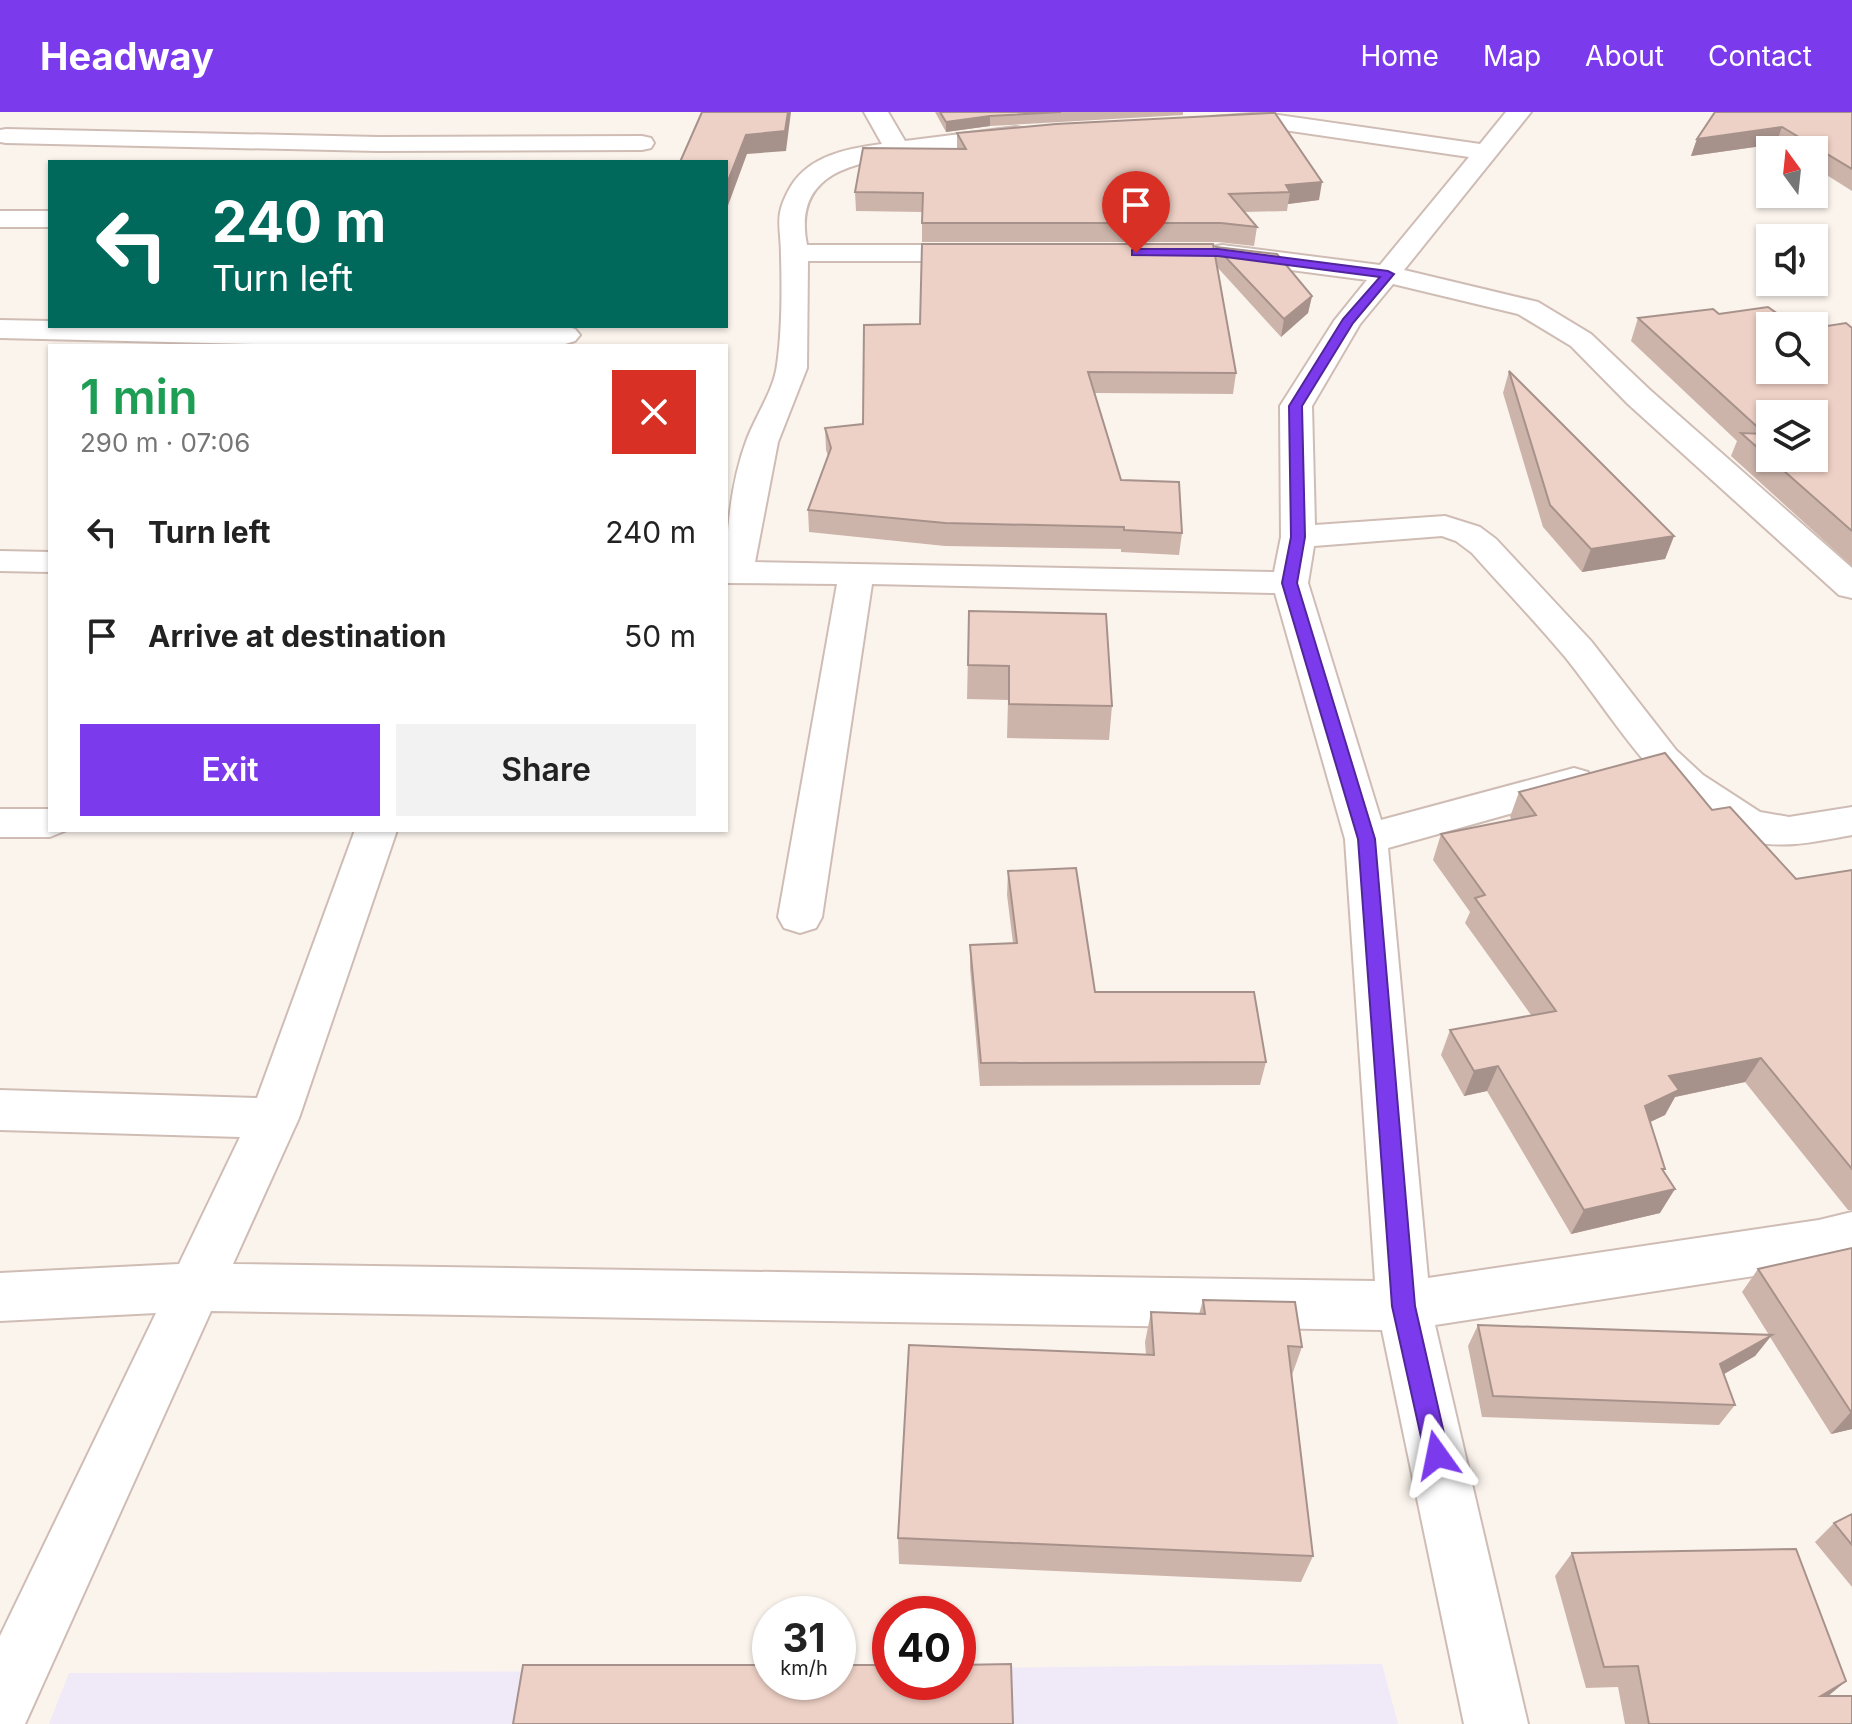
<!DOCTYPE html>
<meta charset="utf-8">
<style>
body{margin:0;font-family:Inter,sans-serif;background:#f2f2f2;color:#222;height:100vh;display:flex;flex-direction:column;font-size:30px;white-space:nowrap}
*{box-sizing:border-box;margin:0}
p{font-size:26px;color:#767676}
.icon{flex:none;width:44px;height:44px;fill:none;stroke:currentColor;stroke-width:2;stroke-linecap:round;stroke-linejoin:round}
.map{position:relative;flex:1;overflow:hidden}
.sheet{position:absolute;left:48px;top:232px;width:680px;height:488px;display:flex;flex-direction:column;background:#fff;border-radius:0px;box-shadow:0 2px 6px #0004}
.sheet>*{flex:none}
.top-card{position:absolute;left:48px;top:48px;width:680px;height:168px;border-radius:0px;box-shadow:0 2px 6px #0004;background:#00695c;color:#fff;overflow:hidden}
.needle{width:52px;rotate:345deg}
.tools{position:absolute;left:1756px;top:24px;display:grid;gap:16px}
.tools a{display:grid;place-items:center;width:72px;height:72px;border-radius:0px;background:#fff;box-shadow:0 2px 6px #0004;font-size:40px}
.speed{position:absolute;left:752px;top:1484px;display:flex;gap:16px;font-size:40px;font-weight:700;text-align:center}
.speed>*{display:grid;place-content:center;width:104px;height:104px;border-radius:50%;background:#fff;box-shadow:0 2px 6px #0004;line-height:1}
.speed small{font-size:20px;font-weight:400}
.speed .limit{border:12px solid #d22;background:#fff;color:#111}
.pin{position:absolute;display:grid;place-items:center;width:68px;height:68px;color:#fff;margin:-82px -34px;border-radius:50% 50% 50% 0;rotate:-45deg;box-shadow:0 0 8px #0007}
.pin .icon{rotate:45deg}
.me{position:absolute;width:88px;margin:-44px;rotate:348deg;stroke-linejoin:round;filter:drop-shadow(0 0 6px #0008)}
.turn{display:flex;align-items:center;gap:28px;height:168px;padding:0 32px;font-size:36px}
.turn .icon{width:104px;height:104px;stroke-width:2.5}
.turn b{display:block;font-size:56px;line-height:68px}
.round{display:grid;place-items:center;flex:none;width:84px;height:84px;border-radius:0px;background:#f2f2f2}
.summary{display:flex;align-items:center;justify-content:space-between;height:136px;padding:0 32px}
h1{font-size:48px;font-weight:600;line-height:60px;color:#1e9e55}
.cta{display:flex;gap:16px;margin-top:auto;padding:16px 32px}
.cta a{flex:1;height:92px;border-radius:0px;background:#7c3aed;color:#fff;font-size:32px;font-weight:600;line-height:92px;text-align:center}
.cta a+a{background:#f2f2f2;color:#222}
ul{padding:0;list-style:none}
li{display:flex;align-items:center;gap:24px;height:104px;padding:0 32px}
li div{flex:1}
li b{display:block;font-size:30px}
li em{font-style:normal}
header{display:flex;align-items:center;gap:48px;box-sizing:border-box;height:112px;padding:0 40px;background:#7c3aed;color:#fff}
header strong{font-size:38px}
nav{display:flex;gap:44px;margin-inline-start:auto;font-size:28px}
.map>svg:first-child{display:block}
.education{fill:#f0e9f8}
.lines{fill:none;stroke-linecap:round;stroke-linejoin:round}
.minor-casing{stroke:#cfbdb5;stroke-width:4}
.minor{fill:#fff;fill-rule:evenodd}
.wall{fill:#cdb4aa}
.shaded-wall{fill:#a7928b}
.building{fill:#eed1c6;stroke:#a7928b;stroke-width:2;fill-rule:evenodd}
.route{fill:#7c3aed;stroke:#51269a;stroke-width:2}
</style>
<header>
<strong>Headway</strong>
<nav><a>Home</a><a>Map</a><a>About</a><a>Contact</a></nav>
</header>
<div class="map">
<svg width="1852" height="1612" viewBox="0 0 1852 1612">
<rect width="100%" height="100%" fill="#fbf4ed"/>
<path class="education" d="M1382 1552 1398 1612H49L69 1561 693 1559 770 1570H958V1556Z"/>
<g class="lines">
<g class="minor-casing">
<g id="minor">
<path d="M864 0H888L905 29 1016 15 1025 17 1028 22 1025 27 1016 29C985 33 954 37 923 41 866 49 791 54 807 133H981L991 135 995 141 991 147 981 149H808L807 256 778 330 755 450 1274 460 1281 425 1280 294 1334 209 1367 168 1222 149 1212 147 1208 141 1212 135 1222 133 1380 153 1469 45 1264 15H1212L1208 10 1212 5 1264 1 1480 32 1506 0H1531L1404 158 1538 190 1591 222 1650 278 1852 456V486L1839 483 1628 292 1571 234 1518 202 1393 172 1360 212 1312 294 1315 413 1445 404 1480 415 1496 427 1591 529 1676 638 1703 663 1760 700 1789 705 1852 695V723C1813 730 1770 741 1732 722 1656 683 1617 610 1566 546 1536 510 1503 476 1472 441L1456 429 1442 424 1314 434 1308 471 1381 708 1574 656 1588 660 1594 670 1588 680 1388 736 1428 1166 1819 1108 1852 1100V1144L1819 1154 1435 1213 1528 1612H1464L1382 1218 211 1199 25 1612H0V1524L156 1201 0 1209V1161L179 1152 240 1025 0 1018V978L257 986 355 718H397L299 1006 233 1152 1375 1169 1345 727 1275 481 872 472 822 805 816 816 800 821 784 816 778 805 837 472 726 471C726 423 730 372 747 327 756 303 774 278 777 253 782 219 782 179 781 144 781 112 773 105 791 74 810 43 850 36 882 32Z"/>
<path d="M6 17 378 25 642 24 651 26 654 31 651 36 642 38 378 39 6 31 0 30V18Z"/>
<rect x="0" y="99" width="50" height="16"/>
<path d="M0 208 50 209V214H565L575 217 580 223 575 229 565 232H252L0 226Z"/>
<path d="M0 439 50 440V460L0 459Z"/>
<path d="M0 697H50V718H67L50 725H0Z"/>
</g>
</g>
<use href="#minor" class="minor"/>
</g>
<g class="wall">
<path d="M935 0H1183V3L990 14 946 20Z"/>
<path d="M1852 0V79L1814 55V38H1786L1776 32 1691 44 1697 27Z"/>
<path d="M1056 12 1319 88 1288 92 1287 99 1244 100 1257 115 1254 134 1218 130H922V100L856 99 855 80 957 37V21Z"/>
<path d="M1216 135 1312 184 1308 201 1281 225 1218 156 1236 261 1233 282 1095 281 1121 368 1182 421 1179 443 1121 440V437L945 434 809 420 808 398 828 344 826 338 825 316 863 312 920 212 1215 141Z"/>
<path d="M1638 206 1770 258 1852 216V454L1731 344 1737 329 1631 229Z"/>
<path d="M1509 259 1674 424 1665 447 1582 460 1543 415 1503 281Z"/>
<path d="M969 499 1112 594 1109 628 1007 626 1008 588 967 587Z"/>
<path d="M1519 680 1712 698 1796 767 1852 758V1098H1848L1745 970 1675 985 1665 1003 1650 1010 1663 1059 1660 1101 1571 1122 1487 979 1464 984 1441 943 1450 918 1531 903 1465 811 1470 800 1433 748 1441 722 1512 708 1510 705Z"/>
<path d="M1008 759 1095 880 1266 950 1260 973 980 974 970 856V833L1013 831 1007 783Z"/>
<path d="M1852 1136V1317L1831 1322 1770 1225 1755 1244 1724 1262 1735 1293 1719 1313 1482 1305 1468 1234 1478 1213 1769 1223 1742 1180 1758 1157Z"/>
<path d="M1203 1188 1302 1235 1292 1263 1313 1444 1301 1470 899 1452 898 1426 1146 1243 1145 1230 1151 1200 1199 1202Z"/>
<path d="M1852 1402V1475L1815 1430 1834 1411Z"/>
<path d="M1572 1441 1846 1569 1828 1584 1852 1612H1625L1618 1575 1586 1576 1555 1464Z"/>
</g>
<g class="shaded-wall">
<path d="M788 0H791L786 39 747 42 726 99V74L746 23Z"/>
<path d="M990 4V14L946 20V10Z"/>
<path d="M1782 15 1776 32 1691 44 1697 27Z"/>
<path d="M1322 70 1319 88 1288 92 1290 80 1286 73Z"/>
<path d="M1312 184 1308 201 1281 225 1284 207Z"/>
<path d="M1674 424 1665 447 1582 460 1591 437Z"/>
<path d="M1761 946 1745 970 1675 985 1665 1003 1631 1019 1645 994 1669 964Z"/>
<path d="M1498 954 1487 979 1464 984 1474 959Z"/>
<path d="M1675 1077 1660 1101 1571 1122 1584 1098Z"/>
<path d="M1772 1223 1755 1244 1705 1273 1720 1252Z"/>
<path d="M1852 1299V1317L1831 1322 1851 1300Z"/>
<path d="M1846 1569 1821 1590V1584Z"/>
</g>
<g class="building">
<path d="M702 0H788L785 19 746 23 726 74V50H680Z"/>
<path d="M940 0H1061L990 4 946 10Z"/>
<path d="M1715 0H1852V57L1782 15 1697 27Z"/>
<path d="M1271 1H1275L1322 70 1286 73 1290 80 1229 82 1257 115 1221 111H922L923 81 855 80 863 36 966 37 957 21 1056 12Z"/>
<path d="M922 132H1213L1236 261 1088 260 1121 368 1179 370 1182 421 1124 418V415L945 411 808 398 831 336 825 316 863 312 864 213 920 212Z"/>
<path d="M1216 135 1277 142 1312 184 1284 207Z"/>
<path d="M1768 195 1795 214H1770V258H1814V216L1846 211 1852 216V419L1741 321 1765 322 1638 206 1713 197 1719 202ZM1770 302H1814V346H1770Z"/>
<path d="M1509 259 1674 424 1591 437 1550 393Z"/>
<path d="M969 499 1106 502 1112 594 1009 592V554L968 553Z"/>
<path d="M1665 641 1712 698 1730 695 1796 767 1852 758V1057L1761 946 1669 964 1679 978 1645 994 1665 1057H1662L1675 1077 1584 1098 1498 954 1474 959 1450 918 1556 899 1475 786 1485 783 1441 722 1536 703 1519 680Z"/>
<path d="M1076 756 1095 880H1254L1266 950 981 951 970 833 1017 831 1008 759Z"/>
<path d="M1852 1136V1299L1851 1300 1758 1157Z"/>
<path d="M1203 1188 1295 1190 1302 1235 1288 1234 1313 1444 898 1426 909 1233 1154 1243 1151 1200 1205 1202Z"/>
<path d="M1478 1213 1772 1223 1720 1252 1735 1293 1493 1284Z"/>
<path d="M1852 1402V1433L1834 1411Z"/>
<path d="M1796 1437 1846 1569 1821 1584H1852V1612H1649L1638 1554 1604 1555 1572 1441Z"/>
<path d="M1011 1552 1013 1612H513L523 1553H770V1570H838V1553H890V1570H958V1553Z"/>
</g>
<path class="route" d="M1136 137H1218L1388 159 1394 162 1353 211 1302 294 1305 425 1297 471 1375 727 1415 1194 1449 1343 1445 1351 1437 1354 1428 1351 1425 1343 1392 1194 1358 727 1282 471 1291 425 1289 294 1343 207 1380 165 1218 144 1132 143V138Z"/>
</svg>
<div class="tools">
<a><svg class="needle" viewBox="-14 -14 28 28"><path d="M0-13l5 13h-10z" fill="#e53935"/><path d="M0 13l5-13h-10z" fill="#767676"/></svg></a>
<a><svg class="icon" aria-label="sound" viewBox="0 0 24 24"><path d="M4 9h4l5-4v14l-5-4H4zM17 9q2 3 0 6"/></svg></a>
<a><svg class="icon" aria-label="search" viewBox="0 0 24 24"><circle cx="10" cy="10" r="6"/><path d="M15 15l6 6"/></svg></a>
<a><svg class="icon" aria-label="layers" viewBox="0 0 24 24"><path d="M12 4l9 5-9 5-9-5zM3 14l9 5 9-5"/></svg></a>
</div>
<div class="speed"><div>31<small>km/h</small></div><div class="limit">40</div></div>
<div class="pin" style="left:1136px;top:141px;background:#d93025"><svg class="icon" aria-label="arrive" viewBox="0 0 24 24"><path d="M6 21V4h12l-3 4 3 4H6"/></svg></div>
<svg class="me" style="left:1437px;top:1343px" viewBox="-20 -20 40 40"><path d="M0-17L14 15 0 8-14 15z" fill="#7c3aed" stroke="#fff" stroke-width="4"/></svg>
<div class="top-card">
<div class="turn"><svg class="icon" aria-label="left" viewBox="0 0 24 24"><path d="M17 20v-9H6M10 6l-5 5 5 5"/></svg><div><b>240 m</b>Turn left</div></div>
</div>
<section class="sheet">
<div class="summary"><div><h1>1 min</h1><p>290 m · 07:06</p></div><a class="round" style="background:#d93025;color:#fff"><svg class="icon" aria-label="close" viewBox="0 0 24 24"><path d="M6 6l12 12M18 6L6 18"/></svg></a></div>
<ul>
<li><svg class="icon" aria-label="left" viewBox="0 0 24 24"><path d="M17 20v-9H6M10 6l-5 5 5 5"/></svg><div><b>Turn left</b></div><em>240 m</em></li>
<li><svg class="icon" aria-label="arrive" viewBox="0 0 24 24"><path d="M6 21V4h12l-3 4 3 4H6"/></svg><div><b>Arrive at destination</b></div><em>50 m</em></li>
</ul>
<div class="cta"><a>Exit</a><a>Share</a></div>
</section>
</div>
